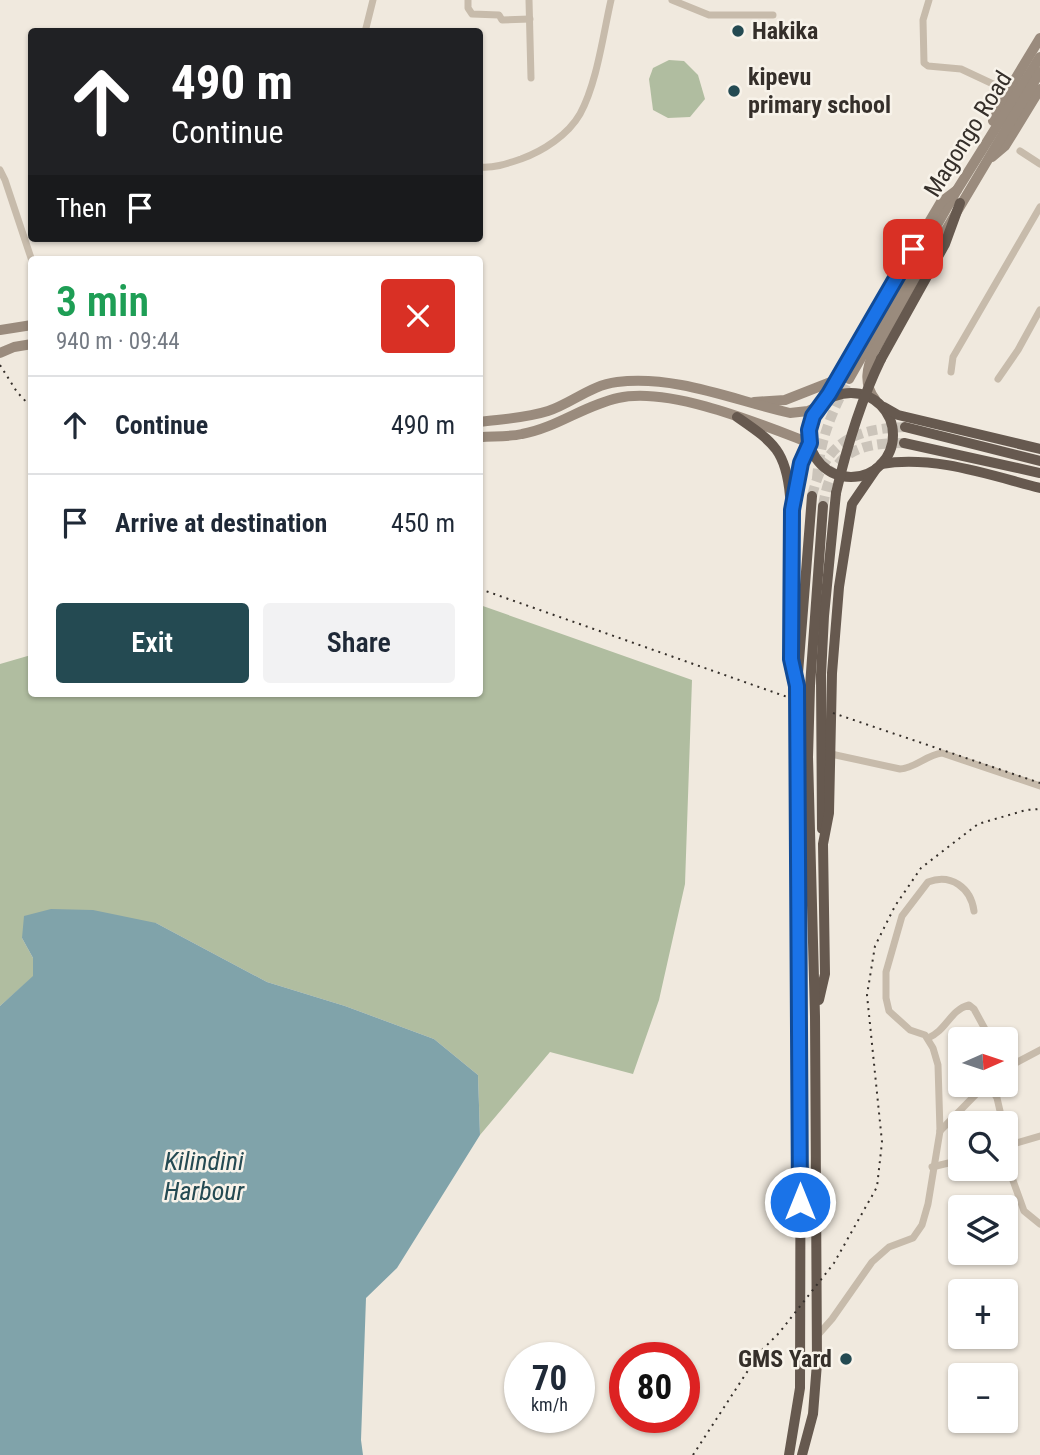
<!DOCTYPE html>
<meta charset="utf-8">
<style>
body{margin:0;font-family:"Roboto Condensed",sans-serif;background:#f2f2f3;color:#1f2937;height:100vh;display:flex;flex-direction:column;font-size:26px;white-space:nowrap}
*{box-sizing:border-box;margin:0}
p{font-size:23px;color:#747a83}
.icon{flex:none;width:38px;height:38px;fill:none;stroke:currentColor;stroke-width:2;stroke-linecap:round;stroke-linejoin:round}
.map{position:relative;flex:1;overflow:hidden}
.sheet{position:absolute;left:28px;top:256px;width:455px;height:441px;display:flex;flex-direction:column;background:#fff;border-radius:7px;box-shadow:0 2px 5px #0004}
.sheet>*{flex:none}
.guide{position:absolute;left:28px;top:28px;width:455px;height:214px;border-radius:7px;box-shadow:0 2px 5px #0004;background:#202124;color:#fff;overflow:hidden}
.needle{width:46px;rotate:87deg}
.buttons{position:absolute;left:948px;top:1027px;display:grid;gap:14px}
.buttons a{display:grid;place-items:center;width:70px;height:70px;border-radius:7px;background:#fff;box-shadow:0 2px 5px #0004;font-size:35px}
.speed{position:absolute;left:504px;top:1342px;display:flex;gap:14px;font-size:35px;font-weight:700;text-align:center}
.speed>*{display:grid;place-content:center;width:91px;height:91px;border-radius:50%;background:#fff;box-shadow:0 2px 5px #0004;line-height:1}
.speed small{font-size:18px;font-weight:400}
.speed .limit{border:10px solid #d22;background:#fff;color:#111}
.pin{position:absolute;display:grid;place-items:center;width:60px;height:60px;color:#fff;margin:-30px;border-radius:14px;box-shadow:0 4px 10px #0006}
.me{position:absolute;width:77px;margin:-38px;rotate:0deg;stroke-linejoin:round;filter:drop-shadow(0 0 5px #0008)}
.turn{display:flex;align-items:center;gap:24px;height:147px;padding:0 28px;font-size:32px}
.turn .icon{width:91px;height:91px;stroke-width:2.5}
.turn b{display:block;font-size:49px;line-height:60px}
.then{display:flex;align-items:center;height:66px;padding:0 28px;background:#0003;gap:14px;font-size:26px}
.round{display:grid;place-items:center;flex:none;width:74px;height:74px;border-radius:7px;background:#f2f2f3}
.head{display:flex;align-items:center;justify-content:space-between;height:119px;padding:0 28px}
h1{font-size:42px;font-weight:600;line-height:52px;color:#1e9e55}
.button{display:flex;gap:14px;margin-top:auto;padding:14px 28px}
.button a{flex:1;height:80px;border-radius:7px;background:#244a52;color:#fff;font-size:28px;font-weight:600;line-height:80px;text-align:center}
.button a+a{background:#f2f2f3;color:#1f2937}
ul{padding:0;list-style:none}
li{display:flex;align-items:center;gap:21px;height:98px;padding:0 28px;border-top:2px solid #e0e1e3}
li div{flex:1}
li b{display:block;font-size:26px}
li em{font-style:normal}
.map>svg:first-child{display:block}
.green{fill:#b0bda0}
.water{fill:#80a3aa}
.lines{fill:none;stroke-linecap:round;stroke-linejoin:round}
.secondary-tunnel{stroke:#cbc4ba;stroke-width:10;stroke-dasharray:10 5;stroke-linecap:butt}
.trunk-tunnel{stroke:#cbc4ba;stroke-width:10;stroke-dasharray:10 5;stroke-linecap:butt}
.minor{stroke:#c7bbab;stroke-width:7}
.secondary{stroke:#9a8b7d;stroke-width:10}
.trunk{stroke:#66594f;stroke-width:10}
.rail{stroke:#352f2a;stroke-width:2;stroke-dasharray:2 5;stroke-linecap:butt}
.trunk-bridge{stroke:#66594f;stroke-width:10}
.route-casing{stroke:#114b97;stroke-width:18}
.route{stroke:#1a73e8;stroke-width:12}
.poi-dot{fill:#244a52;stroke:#f8f3ea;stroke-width:2.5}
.labels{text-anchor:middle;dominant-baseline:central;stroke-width:5;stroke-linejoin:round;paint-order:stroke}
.poi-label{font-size:24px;font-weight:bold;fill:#352f2a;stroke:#f8f3ea;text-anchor:start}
.street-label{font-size:24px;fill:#352f2a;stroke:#f8f3ea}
.water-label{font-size:26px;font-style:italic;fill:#244a52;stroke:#f8f3ea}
</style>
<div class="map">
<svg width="1040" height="1455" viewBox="0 0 1040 1455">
<rect width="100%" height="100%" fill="#f0e9de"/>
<g class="green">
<path d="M669 60 684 61 698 75 705 99 690 117 668 118 653 110 649 79 653 68Z"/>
<path d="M480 605 692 680 685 884 659 1000 633 1074 550 1052 480 1135 478 1075 434 1039 345 1006 267 982 156 923 22 938 33 958 34 976 0 1006V664L31 655 32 693H480Z"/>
</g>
<path class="water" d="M51 909 93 910 156 923 267 982 345 1006 434 1039 478 1075 480 1135 397 1268 366 1298 361 1440 363 1455H0V1006L33 976V958L22 938 24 916Z"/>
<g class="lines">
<path class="secondary-tunnel" d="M817 479C820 439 831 414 849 379"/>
<g class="trunk-tunnel">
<path d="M812 496C825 442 853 429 905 427"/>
<path d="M823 506C831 454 854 443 904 443"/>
</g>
<g class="minor">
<path d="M468 0V8L472 14 499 15 502 20 530 19"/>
<path d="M529 0 531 78"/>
<path d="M672 0 709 15H773"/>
<path d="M929 0 923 20 924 63 928 66 961 69 1008 91"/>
<path d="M365 32 373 0"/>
<path d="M1020 151 1040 164"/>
<path d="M480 167C495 168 506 164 521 159 543 151 568 135 580 114 597 83 603 35 611 0"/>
<path d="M0 170 5 180 32 261"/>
<path d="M951 372 953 357 1040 207"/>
<path d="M998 379 1018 350 1040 310"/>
<path d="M831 754 900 769C916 768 926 755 942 753L1040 786"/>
<path d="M928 1038C946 1031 950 1010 969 1005L974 1009 991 1040"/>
<path d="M1006 1068 1040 1050"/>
<path d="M989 1085 997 1098 1003 1124"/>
<path d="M940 1131 985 1085"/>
<path d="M1006 1146 1040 1136"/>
<path d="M1006 1161 1024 1211 1040 1224"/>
<path d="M932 1167 961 1160"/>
<path d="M817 1336 832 1319 872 1262 889 1247 913 1238 922 1225 928 1204 940 1131 938 1065 933 1048 925 1035 910 1030 889 1011 886 998V972L902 916 928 882C951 873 971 888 974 911"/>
</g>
<g class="secondary">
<path d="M993 121 1008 91 1040 38"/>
<path d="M992 157 1005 146 1040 89"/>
<path d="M0 330 32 325"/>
<path d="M0 353 14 347 32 344"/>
<path d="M849 379 957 190 1040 57"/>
<path d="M875 399C863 384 867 367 874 351L1040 72"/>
<path d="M754 402 785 400 836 380"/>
<path d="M480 422C503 419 526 418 548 411 572 403 591 385 617 382 677 375 733 400 790 413L808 411 821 405 941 202 957 190"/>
<path d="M480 437C494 436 509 437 522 434 556 428 585 405 618 398 669 386 760 424 810 443"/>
</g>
<g class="trunk">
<path d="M881 359 945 244 960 203"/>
<circle cx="851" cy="435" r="42"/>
<path d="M884 407 898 415 1040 449"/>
<path d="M737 417C773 442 786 450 790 496"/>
<path d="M905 427 1040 461"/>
<path d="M904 443 1040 473"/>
<path d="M881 464C934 455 989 475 1040 488"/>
<path d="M795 676 791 659C790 588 780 509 810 443"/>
<path d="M822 829 821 675 824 616 836 493"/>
<path d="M819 1000 825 974 823 844 829 813 832 673 839 587 852 504 876 469"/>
<path d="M789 1455 800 1388 801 982 797 686 812 496"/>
<path d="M802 1455 813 1414 817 1363 815 1016 808 757 810 686 823 506"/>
</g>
<g class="rail">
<path d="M0 365 17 392 32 408"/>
<path d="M480 589 793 699"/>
<path d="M833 713 1040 783"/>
<path d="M693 1455 760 1352 779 1333 834 1263 877 1187 882 1142 867 995 875 946 895 906 921 868 978 824 1026 810 1040 809"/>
</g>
<path class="trunk-bridge" d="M836 493C847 446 860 402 881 359"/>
</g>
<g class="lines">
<g class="route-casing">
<path id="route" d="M800 1202 797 686 791 659 792 510 801 463 810 443 809 430 813 416 829 394 913 249"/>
</g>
<use href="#route" class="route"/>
</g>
<g class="poi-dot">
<circle cx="738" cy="31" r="7"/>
<circle cx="734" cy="91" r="7"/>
<circle cx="846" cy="1359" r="7"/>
</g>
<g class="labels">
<g class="poi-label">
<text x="752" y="31">Hakika</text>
<text x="748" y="77">kipevu<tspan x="748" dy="28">primary school</tspan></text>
<text x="832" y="1359" text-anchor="end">GMS Yard</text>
</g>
<g class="street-label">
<text transform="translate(968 134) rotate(-58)">Magongo Road</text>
</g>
<g class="water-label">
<text x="204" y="1161">Kilindini<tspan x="204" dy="30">Harbour</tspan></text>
</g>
</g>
</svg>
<div class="buttons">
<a><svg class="needle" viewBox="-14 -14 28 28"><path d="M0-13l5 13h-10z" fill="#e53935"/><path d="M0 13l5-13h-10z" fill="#747a83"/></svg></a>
<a><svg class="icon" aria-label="search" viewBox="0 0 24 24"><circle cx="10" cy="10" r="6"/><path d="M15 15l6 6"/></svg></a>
<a><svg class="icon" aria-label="layers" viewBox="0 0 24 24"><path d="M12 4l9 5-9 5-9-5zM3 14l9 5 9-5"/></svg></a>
<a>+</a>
<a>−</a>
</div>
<div class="speed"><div>70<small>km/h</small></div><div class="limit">80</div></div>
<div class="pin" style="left:913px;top:249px;background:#d93025"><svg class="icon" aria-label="arrive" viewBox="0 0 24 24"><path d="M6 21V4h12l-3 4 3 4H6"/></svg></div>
<svg class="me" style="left:800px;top:1202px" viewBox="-20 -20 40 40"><circle r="17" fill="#1a73e8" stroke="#fff" stroke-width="3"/><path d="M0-11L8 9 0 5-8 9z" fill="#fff"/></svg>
<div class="guide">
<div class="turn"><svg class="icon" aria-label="ahead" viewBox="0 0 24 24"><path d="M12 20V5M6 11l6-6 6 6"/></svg><div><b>490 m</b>Continue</div></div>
<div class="then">Then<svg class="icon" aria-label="arrive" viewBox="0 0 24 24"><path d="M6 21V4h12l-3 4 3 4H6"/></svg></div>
</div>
<section class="sheet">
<div class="head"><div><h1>3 min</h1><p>940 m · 09:44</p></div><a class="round" style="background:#d93025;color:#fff"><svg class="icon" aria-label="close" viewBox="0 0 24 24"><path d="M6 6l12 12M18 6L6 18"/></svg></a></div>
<ul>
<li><svg class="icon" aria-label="ahead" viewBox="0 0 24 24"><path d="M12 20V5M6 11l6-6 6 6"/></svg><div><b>Continue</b></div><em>490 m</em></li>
<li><svg class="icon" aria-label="arrive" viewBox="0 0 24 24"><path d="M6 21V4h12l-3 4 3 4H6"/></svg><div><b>Arrive at destination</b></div><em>450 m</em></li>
</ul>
<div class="button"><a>Exit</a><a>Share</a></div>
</section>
</div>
